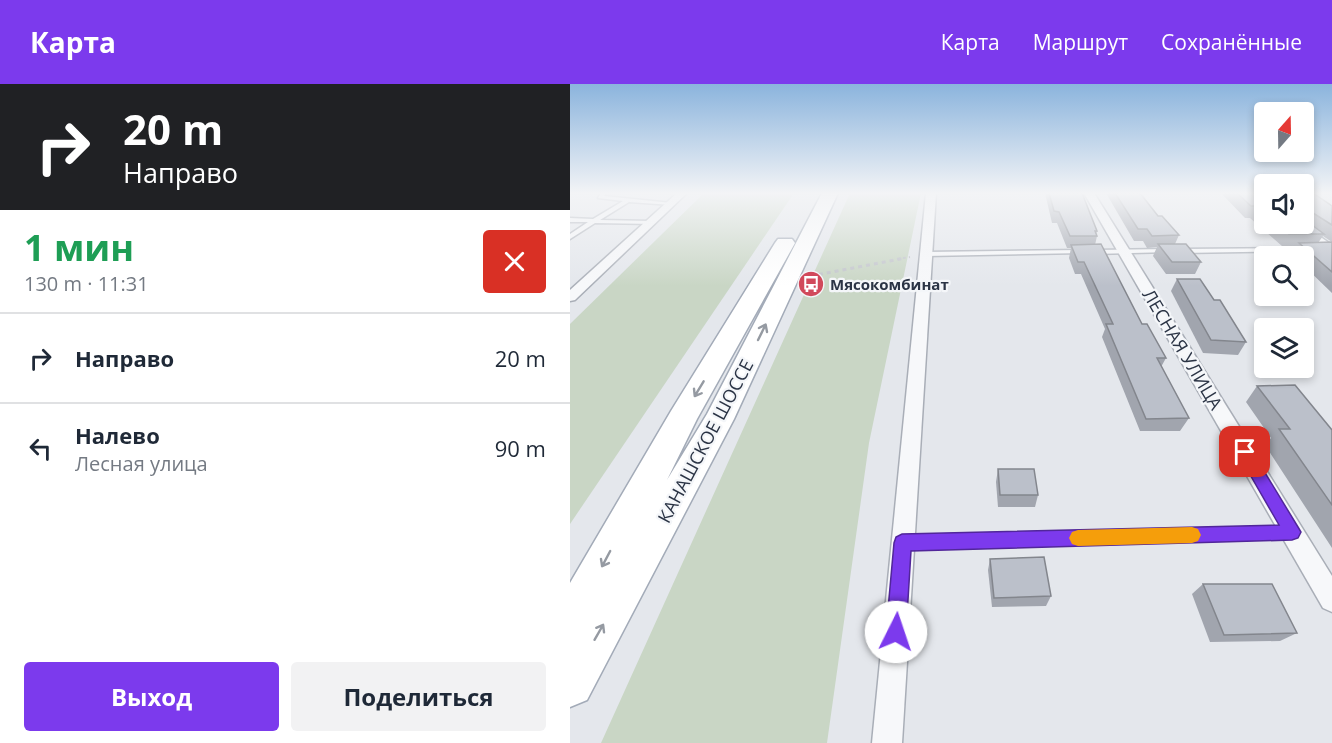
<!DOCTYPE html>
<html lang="ru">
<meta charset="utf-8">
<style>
body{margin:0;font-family:"Open Sans",sans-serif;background:#f2f2f3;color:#1f2937;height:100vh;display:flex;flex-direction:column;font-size:22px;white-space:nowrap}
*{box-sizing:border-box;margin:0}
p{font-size:20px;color:#747a83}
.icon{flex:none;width:33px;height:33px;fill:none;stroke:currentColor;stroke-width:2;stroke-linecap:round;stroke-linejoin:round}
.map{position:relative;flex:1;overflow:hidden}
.details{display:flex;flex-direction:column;background:#fff;width:570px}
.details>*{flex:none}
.banner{background:#202124;color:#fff;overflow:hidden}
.needle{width:39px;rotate:20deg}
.fabs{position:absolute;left:684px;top:18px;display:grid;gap:12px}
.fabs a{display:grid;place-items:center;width:60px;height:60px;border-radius:6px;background:#fff;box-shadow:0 3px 9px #0003;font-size:30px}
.pin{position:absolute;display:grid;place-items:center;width:51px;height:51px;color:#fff;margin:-26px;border-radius:12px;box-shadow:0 3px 9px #0006}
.me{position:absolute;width:66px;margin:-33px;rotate:4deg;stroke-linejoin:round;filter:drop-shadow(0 0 4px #0008)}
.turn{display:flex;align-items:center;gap:21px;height:126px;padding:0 24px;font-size:27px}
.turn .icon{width:78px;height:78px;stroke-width:2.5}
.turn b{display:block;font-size:42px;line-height:51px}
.round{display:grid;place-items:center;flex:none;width:63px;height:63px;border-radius:6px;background:#f2f2f3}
.head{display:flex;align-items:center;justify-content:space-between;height:102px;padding:0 24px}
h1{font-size:36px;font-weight:700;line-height:45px;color:#1e9e55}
.action{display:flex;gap:12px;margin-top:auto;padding:12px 24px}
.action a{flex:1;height:69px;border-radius:6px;background:#7c3aed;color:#fff;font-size:24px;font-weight:700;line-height:69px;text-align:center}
.action a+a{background:#f2f2f3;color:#1f2937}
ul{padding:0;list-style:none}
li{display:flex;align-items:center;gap:18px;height:90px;padding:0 24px;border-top:2px solid #e0e1e3}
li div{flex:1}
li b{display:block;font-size:22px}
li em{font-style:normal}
header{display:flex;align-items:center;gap:36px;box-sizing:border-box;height:84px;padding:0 30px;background:#7c3aed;color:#fff}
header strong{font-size:28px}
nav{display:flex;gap:33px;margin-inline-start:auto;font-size:21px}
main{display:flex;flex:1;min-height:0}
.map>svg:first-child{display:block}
.green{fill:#c9d6c5}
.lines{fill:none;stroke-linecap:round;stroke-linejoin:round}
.service-casing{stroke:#a9aeb7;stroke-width:3}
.minor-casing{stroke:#a9aeb7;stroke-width:3}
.primary-casing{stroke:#a3abb8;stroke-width:3}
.path-far1{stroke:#c2c5cb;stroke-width:2;stroke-dasharray:3 3;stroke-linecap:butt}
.path{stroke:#c2c5cb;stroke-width:3;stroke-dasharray:4 4;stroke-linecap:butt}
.service{fill:#f7f8fa;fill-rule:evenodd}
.minor{fill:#f7f8fa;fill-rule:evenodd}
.primary{fill:#fff;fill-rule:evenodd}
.wall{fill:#a1a5ae}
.building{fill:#bbc0ca;stroke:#83868d;stroke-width:1.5}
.oneway{stroke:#959aa2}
.route{fill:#7c3aed;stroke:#51269a;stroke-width:1.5}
.slow{fill:#f59e0b}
.labels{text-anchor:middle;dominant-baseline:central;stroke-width:4.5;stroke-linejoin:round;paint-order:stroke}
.far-poi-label{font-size:15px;font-weight:bold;fill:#2b3445;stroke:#f4f6f9;text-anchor:start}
.street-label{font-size:18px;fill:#2b3445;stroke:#f4f6f9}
</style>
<header>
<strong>Карта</strong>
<nav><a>Карта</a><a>Маршрут</a><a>Сохранённые</a></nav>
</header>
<main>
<section class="details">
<div class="banner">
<div class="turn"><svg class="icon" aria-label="right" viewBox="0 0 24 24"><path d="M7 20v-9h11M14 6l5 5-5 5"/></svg><div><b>20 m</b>Направо</div></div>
</div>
<div class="head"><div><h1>1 мин</h1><p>130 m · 11:31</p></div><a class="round" style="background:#d93025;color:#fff"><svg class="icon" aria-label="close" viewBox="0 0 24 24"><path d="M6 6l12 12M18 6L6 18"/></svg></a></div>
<ul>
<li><svg class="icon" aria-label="right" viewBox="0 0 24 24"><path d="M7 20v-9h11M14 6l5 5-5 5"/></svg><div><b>Направо</b></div><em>20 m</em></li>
<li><svg class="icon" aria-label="left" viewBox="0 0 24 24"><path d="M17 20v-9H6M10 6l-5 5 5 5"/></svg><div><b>Налево</b><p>Лесная улица</p></div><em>90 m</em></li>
</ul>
<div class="action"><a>Выход</a><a>Поделиться</a></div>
</section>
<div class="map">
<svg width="762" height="659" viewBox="0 0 762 659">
<rect width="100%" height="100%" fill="#e4e7ec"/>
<g class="green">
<path d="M134 109H224L0 440V240Z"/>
<path d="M280 109H351L299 359 257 659H31Z"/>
</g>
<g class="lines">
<g class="service-casing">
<g id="service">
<path d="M31 109H36L34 112 102 119 104 120 102 121 59 118 30 136 82 137 84 138V140L25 139 0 155V150L18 138H0V134L23 135 53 117 28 114Z"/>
<path d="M736 164 739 166 738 167 611 169 608 167 611 165Z"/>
<path d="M598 165 600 166V168L524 170 521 168 524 166Z"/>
<path d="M511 166 513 167V169L356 172 353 170 356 168Z"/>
<path d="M720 443 724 444 726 448 724 452 720 453 332 464 328 463 326 459 328 455 332 454Z"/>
</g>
</g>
<g class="minor-casing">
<g id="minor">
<path d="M107 109H117L5 216 0 217V206Z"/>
<path d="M356 109H366L332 659H302Z"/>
<path d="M514 109H524L762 492V528L753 524Z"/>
<path d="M721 140H732L762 161V171Z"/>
</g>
</g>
<g class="primary-casing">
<path id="primary" d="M252 109H268L164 335 17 616 0 623V499L101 327 205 159 208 155H222L225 159 127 335 97 396 137 330Z"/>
</g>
<path class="path-far1" d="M327 175 340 173"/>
<path class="path" d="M241 192 335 174"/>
<use href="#service" class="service"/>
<use href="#minor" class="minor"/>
<use href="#primary" class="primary"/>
</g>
<g class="wall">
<path d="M475 109H512L527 147 526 150 527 152 525 161 572 240 596 274 591 283 619 334 610 347H570L532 253 535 245 511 190H505L499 174 501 164H497L487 139H482Z"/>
<path d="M536 109H570L588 132 609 151 605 160 631 178 625 190H596L583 172 587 163 577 164 573 157H564Z"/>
<path d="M651 109H694V140H734V109L762 122V158L753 152 748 159 762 158V209L734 182V172H723L721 171 727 162H712L680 134H675Z"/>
<path d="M607 195 644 216 676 258 668 271 633 269 601 207Z"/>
<path d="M687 302 762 346V464L695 361 701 354 676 318Z"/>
<path d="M428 385 468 411 465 423H428L426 398Z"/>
<path d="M420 475 481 512 476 522 422 523 418 486Z"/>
<path d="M633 500 727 549 710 557 640 558 622 510Z"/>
</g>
<g class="building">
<path d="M479 109H512L527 147H525L527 152H500L489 128 484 127Z"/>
<path d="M545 109H570L588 132H592L609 151 582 152 577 145H568Z"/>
<path d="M667 109H694V130L685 122H681Z"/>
<path d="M734 109H743L762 122V141L740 127H734Z"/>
<path d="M734 135 754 150H719L706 140H734Z"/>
<path d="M762 158V188L729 159Z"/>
<path d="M531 160 572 240H577L596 274H587L619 334 576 335 536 240H543L514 178H508L501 161Z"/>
<path d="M588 160H616L631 178H602Z"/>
<path d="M607 195H630L644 216H650L676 258 641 256Z"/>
<path d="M725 301 762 346V421L709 345H720L687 302Z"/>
<path d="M428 385H464L468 411H430Z"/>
<path d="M474 473 481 512 424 514 420 475Z"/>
<path d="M633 500H702L727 549 654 551Z"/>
</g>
<defs><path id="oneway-shaft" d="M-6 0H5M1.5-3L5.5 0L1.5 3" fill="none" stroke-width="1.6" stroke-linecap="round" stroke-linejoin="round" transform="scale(1.5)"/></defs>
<g class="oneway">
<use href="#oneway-shaft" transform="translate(192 248) rotate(-64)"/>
<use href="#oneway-shaft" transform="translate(129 305) rotate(121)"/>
<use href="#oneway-shaft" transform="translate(36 475) rotate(118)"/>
<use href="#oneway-shaft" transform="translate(29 548) rotate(-60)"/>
</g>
<linearGradient id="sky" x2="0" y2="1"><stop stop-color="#8bb4dd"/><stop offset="0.54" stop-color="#f3f4f6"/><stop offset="1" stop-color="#f3f4f6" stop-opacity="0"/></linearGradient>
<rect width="762" height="202" fill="url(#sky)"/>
<path class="route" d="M675 362 680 364 728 443 731 448 728 454 722 456 341 467 336 548 333 555 326 558 319 555 316 548 324 459 326 453 332 450 709 441 667 368 669 364Z"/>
<path class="slow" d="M622 443 628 445 631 451 628 457 622 459 508 462 502 460 499 454 502 448 508 446Z"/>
<defs>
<g id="bus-disc" transform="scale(1.35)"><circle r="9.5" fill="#d1495b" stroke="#f4f6f9"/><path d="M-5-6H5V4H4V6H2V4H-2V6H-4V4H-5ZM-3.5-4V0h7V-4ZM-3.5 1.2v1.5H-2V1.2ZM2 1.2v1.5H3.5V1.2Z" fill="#fff"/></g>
</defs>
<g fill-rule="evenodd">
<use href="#bus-disc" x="241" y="200"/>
</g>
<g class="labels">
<g class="far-poi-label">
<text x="260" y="200">Мясокомбинат</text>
</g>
<g class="street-label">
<text transform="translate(613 265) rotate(59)">ЛЕСНАЯ УЛИЦА</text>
<text transform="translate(135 357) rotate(-62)">КАНАШСКОЕ ШОССЕ</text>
</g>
</g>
</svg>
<div class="fabs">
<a><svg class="needle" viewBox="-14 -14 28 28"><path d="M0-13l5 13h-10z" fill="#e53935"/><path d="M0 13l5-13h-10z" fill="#747a83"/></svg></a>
<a><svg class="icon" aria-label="sound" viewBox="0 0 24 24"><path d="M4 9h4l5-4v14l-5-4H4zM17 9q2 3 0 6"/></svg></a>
<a><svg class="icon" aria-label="search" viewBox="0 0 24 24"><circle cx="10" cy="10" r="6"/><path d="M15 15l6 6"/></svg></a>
<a><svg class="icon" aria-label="layers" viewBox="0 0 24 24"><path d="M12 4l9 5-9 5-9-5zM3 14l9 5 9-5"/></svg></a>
</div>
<div class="pin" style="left:675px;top:368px;background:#d93025"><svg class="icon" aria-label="arrive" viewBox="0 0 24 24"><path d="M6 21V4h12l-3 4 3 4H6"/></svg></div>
<svg class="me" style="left:326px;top:548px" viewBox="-20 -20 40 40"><circle r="19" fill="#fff"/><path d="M0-13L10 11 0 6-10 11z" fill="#7c3aed"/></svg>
</div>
</main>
